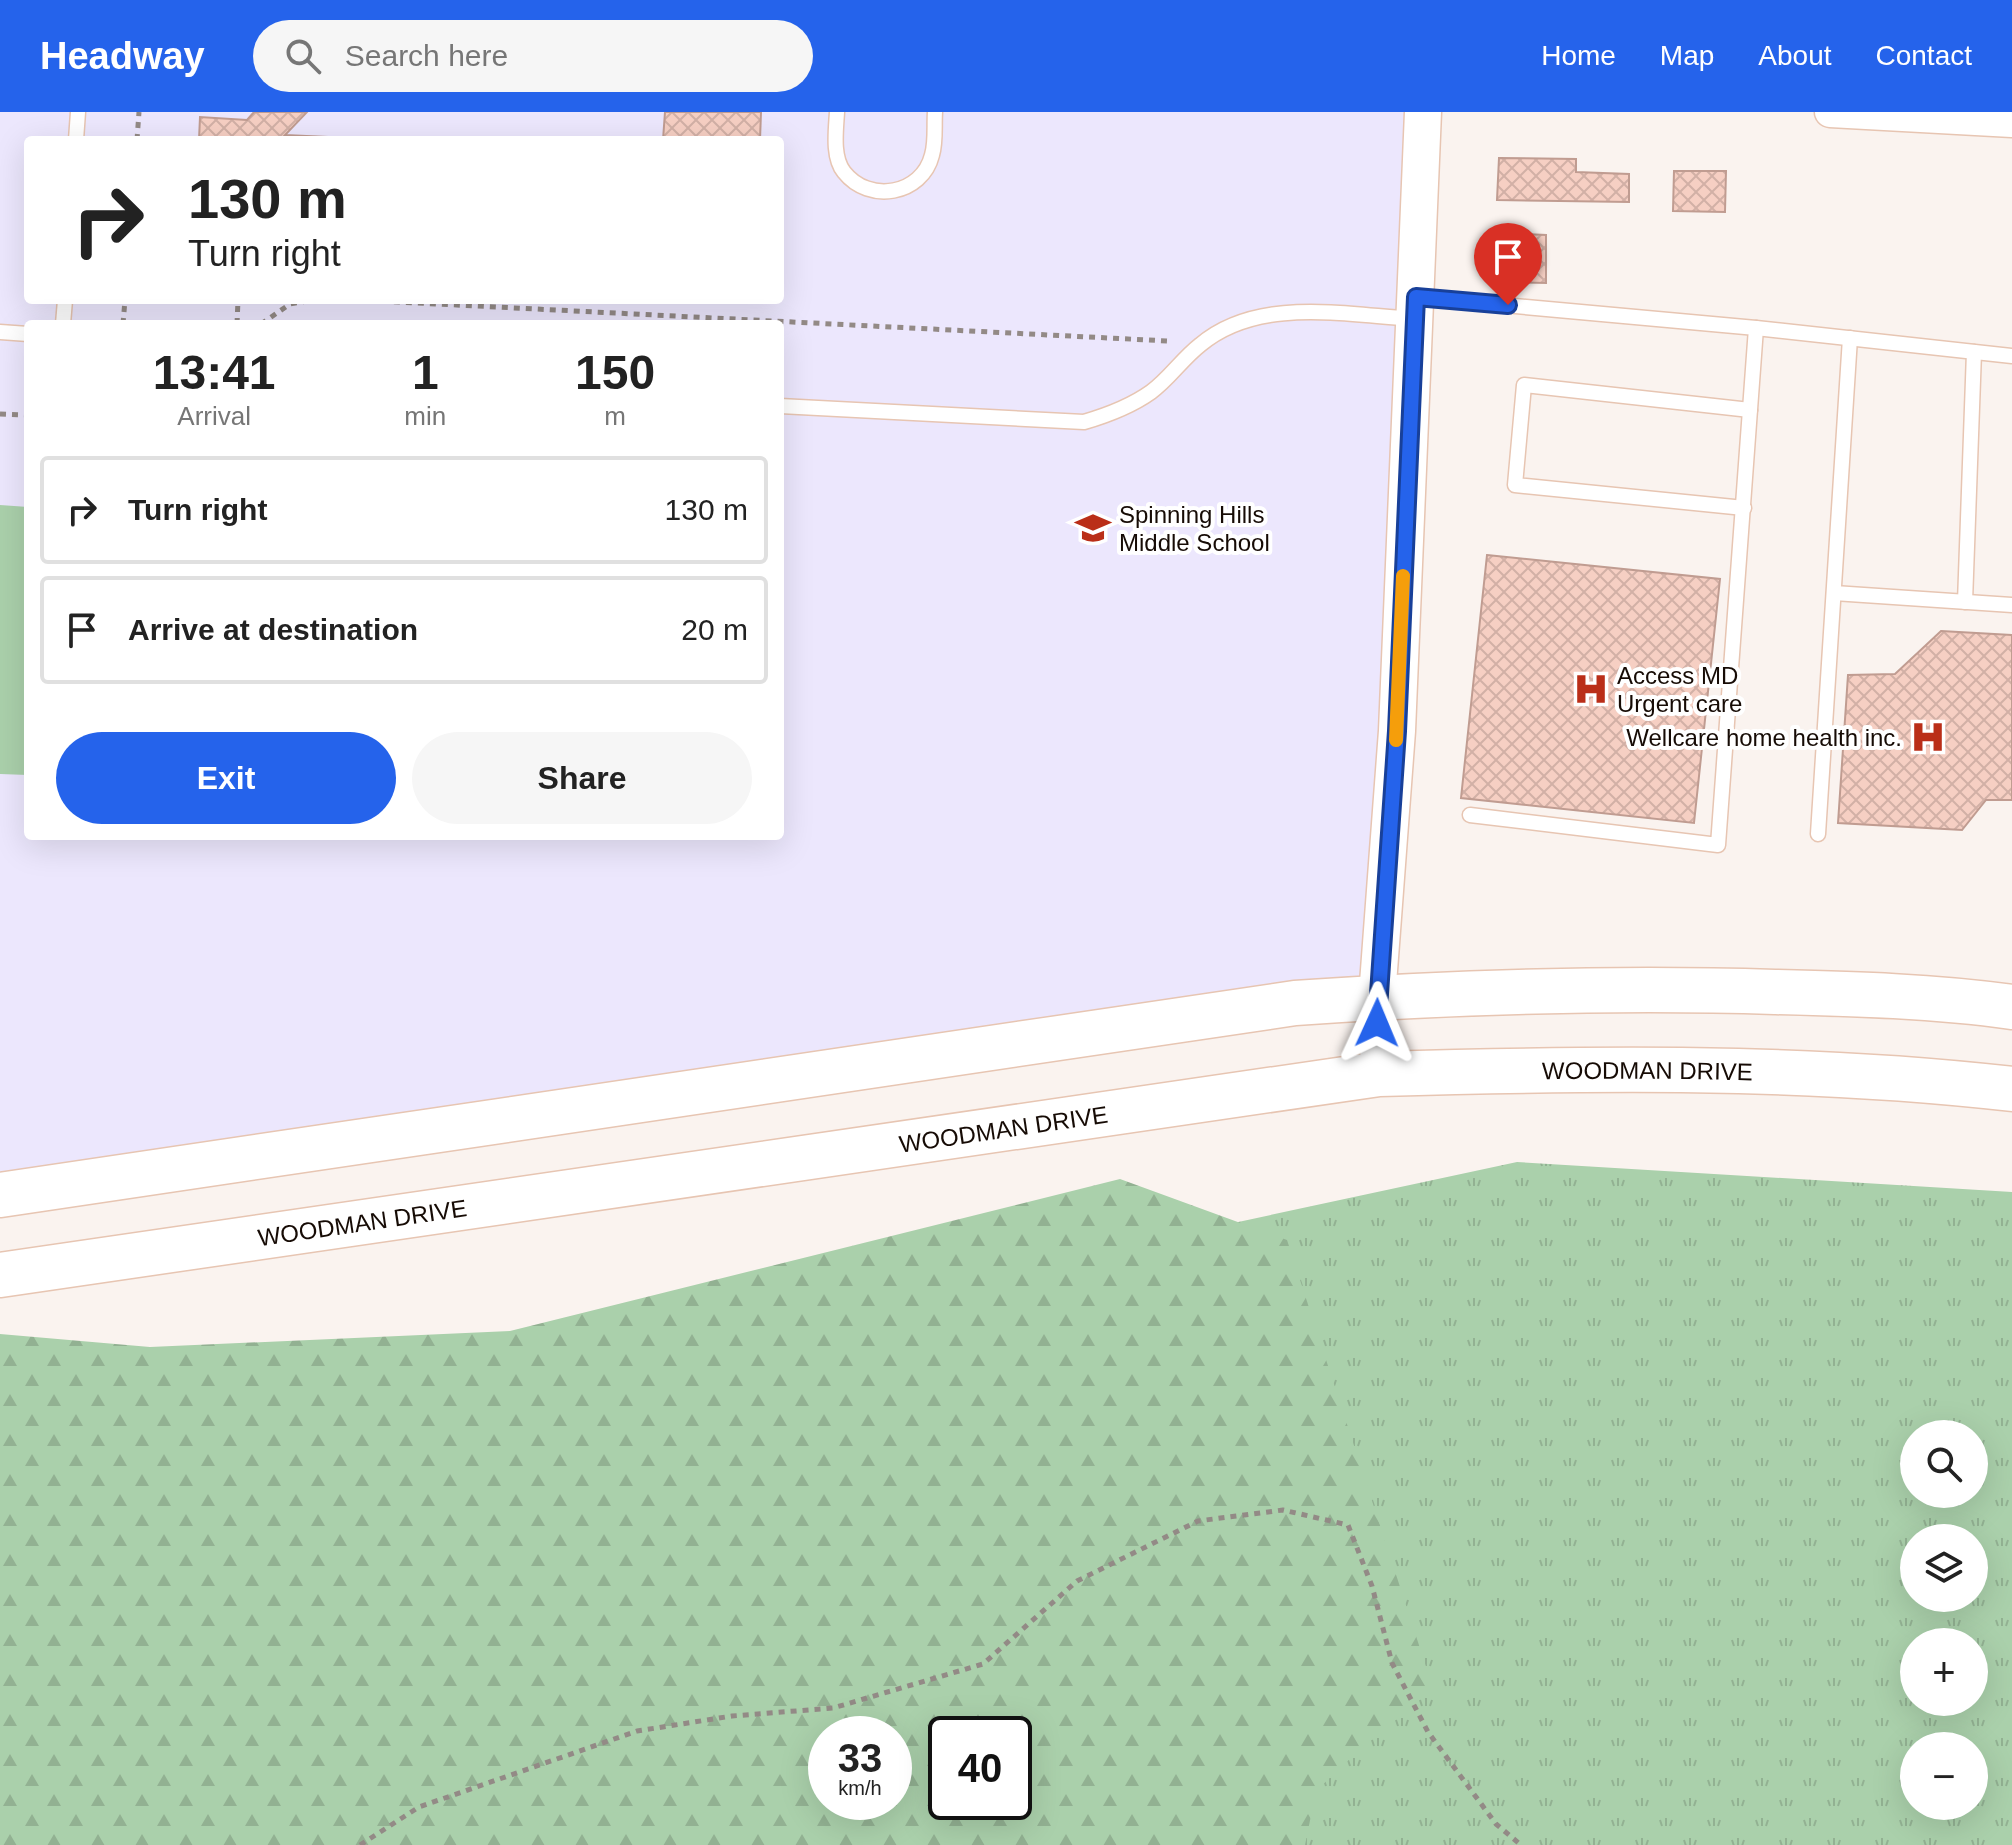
<!DOCTYPE html>
<meta charset="utf-8">
<style>
body{margin:0;font-family:Arial,sans-serif;background:#f6f6f6;color:#222;height:100vh;display:flex;flex-direction:column;font-size:30px;white-space:nowrap}
*{box-sizing:border-box;margin:0}
p{font-size:26px;color:#767676}
.icon{flex:none;width:44px;height:44px;fill:none;stroke:currentColor;stroke-width:2;stroke-linecap:round;stroke-linejoin:round}
.map{position:relative;flex:1;overflow:hidden}
.side{position:absolute;left:24px;top:208px;width:760px;height:520px;display:flex;flex-direction:column;background:#fff;border-radius:8px;box-shadow:0 8px 32px #0002}
.side>*{flex:none}
.hud{position:absolute;left:24px;top:24px;width:760px;height:168px;border-radius:8px;box-shadow:0 8px 32px #0002;background:#fff;color:#222;overflow:hidden}
.tools{position:absolute;left:1900px;top:1308px;display:grid;gap:16px}
.tools a{display:grid;place-items:center;width:88px;height:88px;border-radius:50%;background:#fff;box-shadow:0 8px 32px #0002;font-size:40px}
.speed{position:absolute;left:808px;top:1604px;display:flex;gap:16px;font-size:40px;font-weight:700;text-align:center}
.speed>*{display:grid;place-content:center;width:104px;height:104px;border-radius:50%;background:#fff;box-shadow:0 8px 32px #0002;line-height:1}
.speed small{font-size:20px;font-weight:400}
.speed .limit{border:4px solid #111;border-radius:12px;background:#fff;color:#111}
.pin{position:absolute;display:grid;place-items:center;width:68px;height:68px;color:#fff;margin:-82px -34px;border-radius:50% 50% 50% 0;rotate:-45deg;box-shadow:0 0 8px #0007}
.pin .icon{rotate:45deg}
.me{position:absolute;width:88px;margin:-44px;rotate:1deg;stroke-linejoin:round;filter:drop-shadow(0 0 6px #0008)}
.turn{display:flex;align-items:center;gap:28px;height:168px;padding:0 32px;font-size:36px}
.turn .icon{width:104px;height:104px;stroke-width:2.5}
.turn b{display:block;font-size:56px;line-height:68px}
.eta{display:flex;justify-content:space-evenly;align-items:center;height:136px;text-align:center}
.eta b{font-size:48px;font-weight:600;line-height:56px}
.primary-button{display:flex;gap:16px;margin-top:auto;padding:16px 32px}
.primary-button a{flex:1;height:92px;border-radius:48px;background:#2563eb;color:#fff;font-size:32px;font-weight:600;line-height:92px;text-align:center}
.primary-button a+a{background:#f6f6f6;color:#222}
ul{padding:0;list-style:none}
li{display:flex;align-items:center;gap:24px;height:108px;margin:0 16px 12px;padding:0 16px;border:4px solid #e0e0e0;border-radius:8px}
li div{flex:1}
li b{display:block;font-size:30px}
li em{font-style:normal}
header{display:flex;align-items:center;gap:48px;box-sizing:border-box;height:112px;padding:0 40px;background:#2563eb;color:#fff}
header strong{font-size:38px}
nav{display:flex;gap:44px;margin-inline-start:auto;font-size:28px}
.search{width:560px;height:72px;background:#f6f6f6;display:flex;align-items:center;gap:20px;box-sizing:border-box;padding:0 28px;border-radius:44px;color:#767676;font-size:30px}
.map>svg:first-child{display:block}
.education{fill:#ece7fd;fill-rule:evenodd}
.grass{fill:url(#grass-tufts);fill-rule:evenodd}
.forest{fill:url(#forest-firs);fill-rule:evenodd}
.pitch{fill:#aad0ab}
.building{fill:url(#building-cross-hatch);stroke:#c09c91;stroke-width:2}
.lines{fill:none;stroke-linecap:round;stroke-linejoin:round}
.service-casing{stroke:#e7c5b2;stroke-width:17}
.minor-casing{stroke:#e7c5b2;stroke-width:33}
.tertiary-casing{stroke:#e7c5b2;stroke-width:39}
.primary-casing{stroke:#e7c5b2;stroke-width:47}
.path{stroke:#938a86;stroke-width:5;stroke-dasharray:6 6;stroke-linecap:butt}
.service{stroke:#fff;stroke-width:14}
.minor{stroke:#fff;stroke-width:30}
.tertiary{stroke:#fff;stroke-width:36}
.primary{stroke:#fff;stroke-width:44}
.route-casing{stroke:#184099;stroke-width:20}
.route{stroke:#2563eb;stroke-width:14}
.slow{stroke:#f59e0b;stroke-width:14}
.labels{text-anchor:middle;dominant-baseline:central;stroke-width:8;stroke-linejoin:round;paint-order:stroke}
.poi-label{font-size:24px;fill:#160b05;stroke:#fff;text-anchor:start}
.street-label{font-size:24px;fill:#160b05;stroke:#fff}
</style>
<header>
<strong>Headway</strong>
<div class="search"><svg class="icon" aria-label="search" viewBox="0 0 24 24"><circle cx="10" cy="10" r="6"/><path d="M15 15l6 6"/></svg>Search here</div>
<nav><a>Home</a><a>Map</a><a>About</a><a>Contact</a></nav>
</header>
<div class="map">
<svg width="2012" height="1733" viewBox="0 0 2012 1733">
<defs>
<pattern id="grass-tufts" width="24" height="20" patternUnits="userSpaceOnUse" patternTransform="scale(2)"><rect width="24" height="20" fill="#aad0ab"/><path d="M3 7l-1-3M5 7V3M7 7l1-3M15 17l-1-3M17 17v-4M19 17l1-3" fill="none" stroke="#92b192"/></pattern>
<pattern id="forest-firs" width="22" height="20" patternUnits="userSpaceOnUse" patternTransform="scale(2)"><rect width="22" height="20" fill="#aad0ab"/><path d="M5 1l3.5 6h-7zM16 11l3.5 6h-7z" fill="#92b192"/></pattern>
<pattern id="building-cross-hatch" width="8" height="8" patternUnits="userSpaceOnUse" patternTransform="scale(2)"><rect width="8" height="8" fill="#f6cfc3"/><path d="M0 0l8 8M0 8l8-8" fill="none" stroke="#d2b0a6"/></pattern>
</defs>
<rect width="100%" height="100%" fill="#faf3ef"/>
<path class="education" d="M0 0H1423L1377 885 0 1083ZM28 28H780V188H28ZM28 212H780V724H28Z"/>
<path class="grass" d="M1517 1050 2012 1080V1733H0L303 1311ZM1914 1322H1974V1382H1914ZM1914 1426H1974V1486H1914ZM1914 1530H1974V1590H1914ZM826 1622H894V1690H826ZM946 1622H1014V1690H946ZM1914 1634H1974V1694H1914Z"/>
<path class="forest" d="M1120 1067 1287 1128 1431 1570 1316 1679 1305 1733H0V1222L150 1235 510 1219ZM826 1622H894V1690H826ZM1014 1622V1690H946V1622Z"/>
<path class="pitch" d="M0 393 28 395V663L0 662Z"/>
<g class="building">
<path d="M254 0H307L285 23 393 28H199L200 5 247 8Z"/>
<path d="M665 0H761L760 28H663Z"/>
<path d="M1499 46 1576 47V60L1629 62V90L1497 88Z"/>
<path d="M1674 59H1726L1725 100 1673 99Z"/>
<path d="M1500 121 1546 123V171L1500 170Z"/>
<path d="M1487 443 1720 467 1694 711 1461 686Z"/>
<path d="M1941 519 2012 523V688H1986L1962 718 1838 711 1848 563 1895 562Z"/>
</g>
<g class="lines">
<g class="service-casing">
<g id="service">
<path d="M837 0C836 18 832 45 844 60 869 92 922 83 932 43 936 30 934 13 935 0"/>
<path d="M76 28 78 0"/>
<path d="M1416 185 1756 216 1718 733 1470 703"/>
<path d="M63 212 65 188"/>
<path d="M1756 216 2012 244"/>
<path d="M0 220 28 222"/>
<path d="M780 294 1084 310C1108 303 1130 295 1151 280 1169 267 1182 247 1200 233 1258 184 1345 203 1414 207"/>
<path d="M1744 396 1515 373 1524 273 1750 298"/>
<path d="M1834 481 2012 493"/>
<path d="M1965 490 1974 240"/>
<path d="M1818 722 1850 226"/>
</g>
</g>
<g class="minor-casing">
<path id="minor" d="M1830 0 2012 10"/>
</g>
<g class="tertiary-casing">
<path id="tertiary" d="M1379 962 1377 885 1397 619 1423 0"/>
</g>
<g class="primary-casing">
<g id="primary">
<path d="M0 1083 1295 891C1454 880 1616 875 1775 880 1854 882 1934 884 2012 895"/>
<path id="s1" d="M0 1163 1379 962C1591 956 1801 953 2012 977"/>
</g>
</g>
<g class="path">
<path d="M137 28 139 0"/>
<path d="M358 188 1168 229"/>
<path d="M123 212 125 188"/>
<path d="M237 212 238 188"/>
<path d="M261 212 290 192 312 188"/>
<path d="M0 302 28 303"/>
<path d="M360 1733 419 1695 637 1619 732 1604 833 1596 983 1552 1077 1469 1198 1409 1283 1398 1348 1413 1372 1474 1392 1551 1428 1620 1496 1712 1521 1733"/>
</g>
<use href="#service" class="service"/>
<use href="#minor" class="minor"/>
<use href="#tertiary" class="tertiary"/>
<use href="#primary" class="primary"/>
</g>
<g class="lines">
<g class="route-casing">
<path id="route" d="M1377 911 1397 619 1416 185 1508 193"/>
</g>
<use href="#route" class="route"/>
<path class="slow" d="M1396 628 1403 464"/>
</g>
<defs>
<g id="school-bare" transform="scale(2.76)"><path d="M0-5L7-2L0 1L-7-2ZM-4 1L0 2.5L4 1V4Q0 6-4 4Z" fill="#ba2e18" stroke="#fff" stroke-width="2.5" paint-order="stroke"/></g>
<g id="hospital-bare" transform="scale(2.76)"><path d="M-5-5h3v3.5h4V-5h3V5h-3V1.5h-4V5h-3Z" fill="#ba2e18" stroke="#fff" stroke-width="2.5" paint-order="stroke"/></g>
</defs>
<g fill-rule="evenodd">
<use href="#school-bare" x="1093" y="416"/>
<use href="#hospital-bare" x="1591" y="577"/>
<use href="#hospital-bare" x="1928" y="625"/>
</g>
<g class="labels">
<g class="poi-label">
<text x="1119" y="402">Spinning Hills<tspan x="1119" dy="28">Middle School</tspan></text>
<text x="1617" y="563">Access MD<tspan x="1617" dy="28">Urgent care</tspan></text>
<text x="1902" y="625" text-anchor="end">Wellcare home health inc.</text>
</g>
<g class="street-label">
<text stroke="none"><textPath href="#s1" startOffset="1662">WOODMAN DRIVE</textPath></text>
<text stroke="none"><textPath href="#s1" startOffset="1014">WOODMAN DRIVE</textPath></text>
<text stroke="none"><textPath href="#s1" startOffset="366">WOODMAN DRIVE</textPath></text>
</g>
</g>
</svg>
<div class="tools">
<a><svg class="icon" aria-label="search" viewBox="0 0 24 24"><circle cx="10" cy="10" r="6"/><path d="M15 15l6 6"/></svg></a>
<a><svg class="icon" aria-label="layers" viewBox="0 0 24 24"><path d="M12 4l9 5-9 5-9-5zM3 14l9 5 9-5"/></svg></a>
<a>+</a>
<a>−</a>
</div>
<div class="speed"><div>33<small>km/h</small></div><div class="limit">40</div></div>
<div class="pin" style="left:1508px;top:193px;background:#d93025"><svg class="icon" aria-label="arrive" viewBox="0 0 24 24"><path d="M6 21V4h12l-3 4 3 4H6"/></svg></div>
<svg class="me" style="left:1377px;top:911px" viewBox="-20 -20 40 40"><path d="M0-17L14 15 0 8-14 15z" fill="#2563eb" stroke="#fff" stroke-width="4"/></svg>
<div class="hud">
<div class="turn"><svg class="icon" aria-label="right" viewBox="0 0 24 24"><path d="M7 20v-9h11M14 6l5 5-5 5"/></svg><div><b>130 m</b>Turn right</div></div>
</div>
<section class="side">
<div class="eta">
<div><b>13:41</b><p>Arrival</p></div>
<div><b>1</b><p>min</p></div>
<div><b>150</b><p>m</p></div>
</div>
<ul>
<li><svg class="icon" aria-label="right" viewBox="0 0 24 24"><path d="M7 20v-9h11M14 6l5 5-5 5"/></svg><div><b>Turn right</b></div><em>130 m</em></li>
<li><svg class="icon" aria-label="arrive" viewBox="0 0 24 24"><path d="M6 21V4h12l-3 4 3 4H6"/></svg><div><b>Arrive at destination</b></div><em>20 m</em></li>
</ul>
<div class="primary-button"><a>Exit</a><a>Share</a></div>
</section>
</div>
